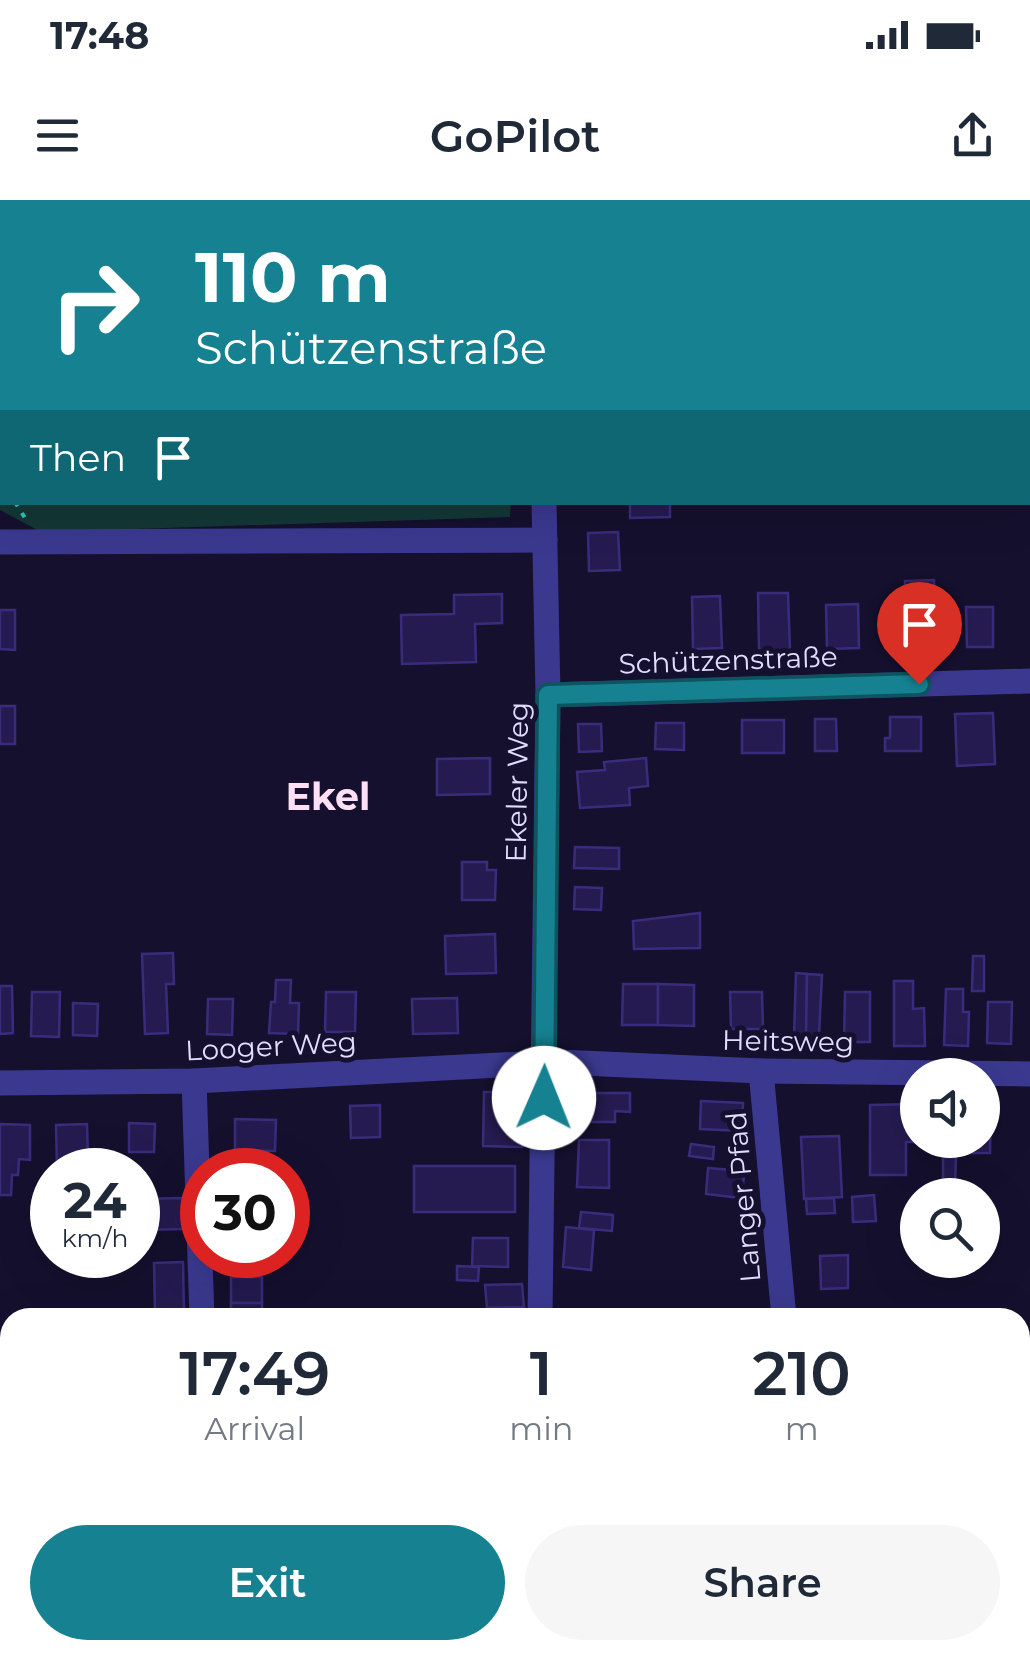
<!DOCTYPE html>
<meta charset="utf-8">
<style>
body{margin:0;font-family:Montserrat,sans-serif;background:#f6f6f7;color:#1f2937;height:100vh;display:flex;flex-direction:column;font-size:38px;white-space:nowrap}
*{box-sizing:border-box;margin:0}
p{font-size:32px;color:#747a83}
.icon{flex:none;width:55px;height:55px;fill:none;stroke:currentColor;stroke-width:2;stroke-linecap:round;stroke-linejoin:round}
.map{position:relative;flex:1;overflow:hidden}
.side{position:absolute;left:0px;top:1108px;width:1030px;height:352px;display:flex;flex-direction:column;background:#fff;border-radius:30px 30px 0 0;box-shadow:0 10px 40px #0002}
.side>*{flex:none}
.banner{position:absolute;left:0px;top:0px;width:1030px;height:305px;box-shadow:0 10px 40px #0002;background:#158191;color:#fff;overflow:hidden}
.tools{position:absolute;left:900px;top:858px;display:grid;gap:20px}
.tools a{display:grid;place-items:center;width:100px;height:100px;border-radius:50%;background:#fff;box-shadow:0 10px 40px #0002;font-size:50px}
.speed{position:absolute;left:30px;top:948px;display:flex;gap:20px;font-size:50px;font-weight:700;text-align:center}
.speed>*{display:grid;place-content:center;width:130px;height:130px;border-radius:50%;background:#fff;box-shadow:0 10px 40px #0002;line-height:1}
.speed small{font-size:25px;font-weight:400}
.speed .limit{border:15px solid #d22;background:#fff;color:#111}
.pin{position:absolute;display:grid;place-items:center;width:85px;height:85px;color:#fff;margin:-102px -42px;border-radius:50% 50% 50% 0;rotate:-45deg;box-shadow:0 0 10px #0007}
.pin .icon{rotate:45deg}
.me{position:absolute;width:110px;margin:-55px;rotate:1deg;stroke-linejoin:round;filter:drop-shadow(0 0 8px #0008)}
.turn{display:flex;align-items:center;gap:35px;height:210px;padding:0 30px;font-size:45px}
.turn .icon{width:130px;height:130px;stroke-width:2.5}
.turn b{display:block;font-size:70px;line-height:85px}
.then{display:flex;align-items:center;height:95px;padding:0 30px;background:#0003;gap:20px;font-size:38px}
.eta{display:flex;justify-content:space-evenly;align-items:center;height:170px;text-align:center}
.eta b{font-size:60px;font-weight:600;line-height:70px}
.button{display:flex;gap:20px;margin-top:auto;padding:20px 30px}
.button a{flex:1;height:115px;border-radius:60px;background:#158191;color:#fff;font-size:40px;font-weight:600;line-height:115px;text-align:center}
.button a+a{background:#f6f6f7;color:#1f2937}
.status{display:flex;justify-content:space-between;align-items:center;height:70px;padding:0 50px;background:#fff;direction:ltr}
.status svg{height:28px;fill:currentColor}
header{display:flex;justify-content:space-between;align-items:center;height:130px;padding:0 30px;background:#fff;font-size:45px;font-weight:600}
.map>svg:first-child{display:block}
.green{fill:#133836}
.building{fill:#251b50;stroke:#3a2c7d;stroke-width:2.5}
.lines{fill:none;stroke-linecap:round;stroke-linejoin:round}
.path{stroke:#2ac6b9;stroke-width:4;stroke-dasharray:5 8;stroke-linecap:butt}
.minor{stroke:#3a398f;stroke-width:25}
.route-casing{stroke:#0e545e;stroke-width:25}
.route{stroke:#158191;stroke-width:18}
.labels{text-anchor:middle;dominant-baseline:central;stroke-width:10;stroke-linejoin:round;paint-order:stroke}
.street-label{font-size:28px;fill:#e0ddff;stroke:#15102e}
.district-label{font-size:38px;font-weight:bold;fill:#ffdff4;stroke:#15102e}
</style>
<div class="status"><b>17:48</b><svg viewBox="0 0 49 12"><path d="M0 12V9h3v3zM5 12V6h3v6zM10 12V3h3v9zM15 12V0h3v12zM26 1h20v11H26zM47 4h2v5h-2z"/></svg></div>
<header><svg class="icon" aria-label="menu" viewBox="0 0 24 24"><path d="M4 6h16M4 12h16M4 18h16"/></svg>GoPilot<svg class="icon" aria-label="share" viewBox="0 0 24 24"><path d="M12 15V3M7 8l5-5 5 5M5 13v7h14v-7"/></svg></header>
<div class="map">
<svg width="1030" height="1459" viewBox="0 0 1030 1459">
<rect width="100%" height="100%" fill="#15102e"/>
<path class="green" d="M0 0H513V2H2V302H511L510 317 41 332 0 310Z"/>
<g class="building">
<path d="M630 302H670V317L630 318Z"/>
<path d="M618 332 620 370 589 371 588 333Z"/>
<path d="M934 380 935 414 930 415 931 448 888 450 887 412H906L905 381Z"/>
<path d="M758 393H788L790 450 759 451Z"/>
<path d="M502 394V423L475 424 476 462 402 464 401 415 454 414V395Z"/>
<path d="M720 396 722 448 693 449 692 397Z"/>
<path d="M858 404 859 448 827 449 826 405Z"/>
<path d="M966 407H993V447H967Z"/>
<path d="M0 410H15V450L0 449Z"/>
<rect x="0" y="506" width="15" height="38"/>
<path d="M993 513 995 564 957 566 955 514Z"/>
<path d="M890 517H921V551H885V538H890Z"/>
<path d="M815 519H836L837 551H815Z"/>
<rect x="742" y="520" width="42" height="33"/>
<path d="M656 523H684V550L655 549Z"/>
<path d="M578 524H601L602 551 579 552Z"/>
<path d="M490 558V594L437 595V559Z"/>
<path d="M646 558 648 586 629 588 630 605 580 608 577 572 605 570 604 562Z"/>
<path d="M575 647 619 648V669L574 668Z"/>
<path d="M462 662H487V670H496L495 700H462Z"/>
<path d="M575 687 602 688 601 710 574 709Z"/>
<path d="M700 713V748L634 749 633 721Z"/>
<path d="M495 734 496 773 446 774 445 736Z"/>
<path d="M173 753 174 784H166L168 833 145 834 142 754Z"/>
<path d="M973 756H984V791H972Z"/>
<path d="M796 773 807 774 806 836H794Z"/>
<path d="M807 774 822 775 819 835 806 836Z"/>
<path d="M276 780H291L290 803H299L298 834 269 833 271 802H275Z"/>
<path d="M894 781H913V809L924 808 925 846H894Z"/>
<path d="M623 784H658V825H622Z"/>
<path d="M658 784 694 785V826L658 825Z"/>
<path d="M0 786H12L13 833 0 834Z"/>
<path d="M946 789H963V812H969L968 846 944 845Z"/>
<path d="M32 792H60L59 837 31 836Z"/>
<path d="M326 792H356L355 832H325Z"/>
<path d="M730 792H762L763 829H731Z"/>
<path d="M845 792H870V842H844Z"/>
<path d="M457 798 458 833 413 834 412 799Z"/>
<path d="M208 799H233L232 835 207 834Z"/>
<path d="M988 802H1012L1011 844 987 843Z"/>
<path d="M73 803 98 804 97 836 73 835Z"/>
<path d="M484 892H523L522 947 483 946Z"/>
<path d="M579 893H630V912L615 911V922H579Z"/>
<path d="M701 901 743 903 742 931 700 929Z"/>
<path d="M918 904V940H923V942H906V975H870V905Z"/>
<path d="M982 904 991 905 990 953H952V940H982Z"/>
<path d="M380 905V937L351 938 350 906Z"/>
<path d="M235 919 276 920 275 951 235 950Z"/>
<path d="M129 923 155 924 154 952H129Z"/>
<path d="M0 924 30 925V960L19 959 18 975H12L11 995H0Z"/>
<path d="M87 924 88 958 77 959 78 970H57L56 925Z"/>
<path d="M839 936 842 997 804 999 801 937Z"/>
<path d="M579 940H609V988L577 987Z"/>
<path d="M691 944 714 947 713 959 689 956Z"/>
<path d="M943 957H956L955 987H943Z"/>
<rect x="414" y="966" width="101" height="46"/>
<path d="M708 968 732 970V976L744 977 741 998 706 994Z"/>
<path d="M874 995 876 1021 853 1022 852 997Z"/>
<path d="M183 998 184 1029 138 1030V999Z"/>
<path d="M834 998 835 1013 807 1014 806 999Z"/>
<path d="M581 1012 613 1015 612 1031 579 1028Z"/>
<path d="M566 1027 594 1030 591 1070 563 1067Z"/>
<path d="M473 1038H508V1067L472 1066Z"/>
<path d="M848 1055V1088L821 1089 820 1056Z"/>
<path d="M183 1062 184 1112 155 1113 154 1063Z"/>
<path d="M457 1066 479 1067 478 1081 457 1080Z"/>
<rect x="231" y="1077" width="31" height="26"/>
<path d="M522 1084 524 1107 487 1108 485 1085Z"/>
<rect x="231" y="1103" width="31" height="15"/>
<path d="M524 1107V1118H488L487 1108Z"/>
<path d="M2 1197 10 1198V1241H0Z"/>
<path d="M1030 1202V1230L1020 1231V1203Z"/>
<path d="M1020 1259 1030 1260V1291L1020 1290Z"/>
<rect x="1020" y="1320" width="10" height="30"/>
<rect x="1020" y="1378" width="10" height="34"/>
<path d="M653 1450H668L671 1459H628Z"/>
<path d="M736 1450H790L764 1459H739Z"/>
<path d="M957 1450V1459H890V1451Z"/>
</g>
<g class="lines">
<g class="path">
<path d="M0 278 2 282"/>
<path d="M15 302 25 318"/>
<path d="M1020 1184H1030"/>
</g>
<g class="minor">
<path d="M541 0V2"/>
<path d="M942 0V2"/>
<path d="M0 342 545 340"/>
<path d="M548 495 1030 481"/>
<path d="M761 871 784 1118"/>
<path d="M194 881 202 1118"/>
<path d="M0 883 194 881 559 862 761 871 1030 874"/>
<path d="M540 1118 548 495 544 302"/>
<path d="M0 1281H10"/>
<path d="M215 1450V1459"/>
<path d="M558 1450 560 1459"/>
<path d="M837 1450 839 1459"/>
</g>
</g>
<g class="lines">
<g class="route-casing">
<path id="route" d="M544 898 548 495 919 484"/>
</g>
<use href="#route" class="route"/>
</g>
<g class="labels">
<g class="street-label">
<text transform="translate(728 460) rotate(-2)">Schützenstraße</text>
<text transform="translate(517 582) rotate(-89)">Ekeler Weg</text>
<text transform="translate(788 841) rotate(1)">Heitsweg</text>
<text transform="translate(271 846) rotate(-3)">Looger Weg</text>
<text transform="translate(743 997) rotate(-95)">Langer Pfad</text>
</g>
<g class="district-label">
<text x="328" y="596">Ekel</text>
</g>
</g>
</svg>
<div class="tools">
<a><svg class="icon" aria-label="sound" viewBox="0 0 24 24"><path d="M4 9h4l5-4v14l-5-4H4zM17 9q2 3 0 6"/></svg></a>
<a><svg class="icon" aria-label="search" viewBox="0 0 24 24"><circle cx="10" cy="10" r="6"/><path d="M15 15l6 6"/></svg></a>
</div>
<div class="speed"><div>24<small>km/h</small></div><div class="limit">30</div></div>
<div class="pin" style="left:919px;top:484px;background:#d93025"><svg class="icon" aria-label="arrive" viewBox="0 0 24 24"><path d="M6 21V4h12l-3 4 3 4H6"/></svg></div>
<svg class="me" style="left:544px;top:898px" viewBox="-20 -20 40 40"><circle r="19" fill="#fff"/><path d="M0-13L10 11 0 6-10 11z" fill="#158191"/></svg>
<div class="banner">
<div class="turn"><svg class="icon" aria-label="right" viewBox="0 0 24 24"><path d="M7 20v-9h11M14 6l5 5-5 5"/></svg><div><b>110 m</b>Schützenstraße</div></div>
<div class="then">Then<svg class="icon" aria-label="arrive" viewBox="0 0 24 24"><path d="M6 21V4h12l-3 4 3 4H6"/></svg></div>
</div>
<section class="side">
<div class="eta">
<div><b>17:49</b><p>Arrival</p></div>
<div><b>1</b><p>min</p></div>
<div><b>210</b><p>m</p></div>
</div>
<div class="button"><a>Exit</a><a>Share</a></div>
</section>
</div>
